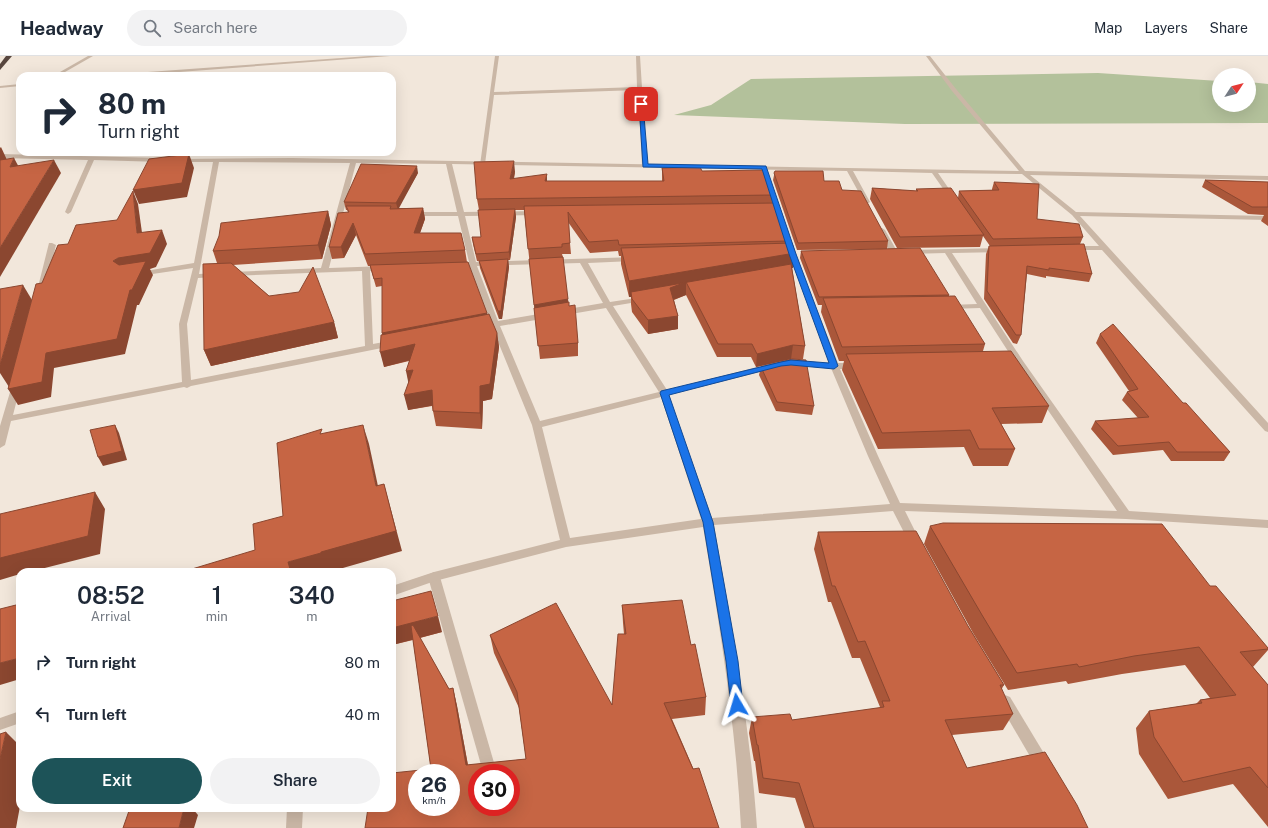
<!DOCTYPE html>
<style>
body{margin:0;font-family:"Public Sans",sans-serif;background:#f2f2f3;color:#1f2937;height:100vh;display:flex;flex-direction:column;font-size:15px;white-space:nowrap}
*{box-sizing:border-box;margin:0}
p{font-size:13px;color:#747a83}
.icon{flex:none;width:22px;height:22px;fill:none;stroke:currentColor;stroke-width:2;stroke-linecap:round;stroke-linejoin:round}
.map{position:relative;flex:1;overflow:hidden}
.drawer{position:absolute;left:16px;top:512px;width:380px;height:244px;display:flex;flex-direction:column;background:#fff;border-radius:12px;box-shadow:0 4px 16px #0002}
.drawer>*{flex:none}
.guide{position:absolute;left:16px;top:16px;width:380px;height:84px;border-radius:12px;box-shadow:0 4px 16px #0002;background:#fff;color:#1f2937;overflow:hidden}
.needle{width:26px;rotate:54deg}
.fabs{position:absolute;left:1212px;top:12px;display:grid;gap:8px}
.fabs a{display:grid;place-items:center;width:44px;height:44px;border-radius:50%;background:#fff;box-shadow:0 4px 16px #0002;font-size:20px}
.speed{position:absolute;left:408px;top:708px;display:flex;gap:8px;font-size:20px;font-weight:700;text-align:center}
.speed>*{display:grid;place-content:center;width:52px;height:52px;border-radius:50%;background:#fff;box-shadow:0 4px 16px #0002;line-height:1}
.speed small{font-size:10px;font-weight:400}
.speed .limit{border:6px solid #d22;background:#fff;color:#111}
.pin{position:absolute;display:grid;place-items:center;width:34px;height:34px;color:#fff;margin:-17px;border-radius:8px;box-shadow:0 2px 6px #0006}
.me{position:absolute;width:44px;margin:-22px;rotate:353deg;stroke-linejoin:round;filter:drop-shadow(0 0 3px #0008)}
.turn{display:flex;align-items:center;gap:14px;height:84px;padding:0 16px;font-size:18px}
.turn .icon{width:52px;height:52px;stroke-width:2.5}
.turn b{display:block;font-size:28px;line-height:34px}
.eta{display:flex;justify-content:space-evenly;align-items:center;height:68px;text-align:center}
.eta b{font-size:24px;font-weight:600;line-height:28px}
.primary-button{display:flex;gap:8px;margin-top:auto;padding:8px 16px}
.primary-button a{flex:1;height:46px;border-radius:24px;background:#1d5358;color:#fff;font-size:16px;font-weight:600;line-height:46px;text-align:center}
.primary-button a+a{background:#f2f2f3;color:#1f2937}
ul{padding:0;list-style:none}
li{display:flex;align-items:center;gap:12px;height:52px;padding:0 16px}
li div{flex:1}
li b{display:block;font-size:15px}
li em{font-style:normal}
header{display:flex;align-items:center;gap:24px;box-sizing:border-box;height:56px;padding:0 20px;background:#fff;border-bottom:1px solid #e0e1e3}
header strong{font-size:19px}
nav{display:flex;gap:22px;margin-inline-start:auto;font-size:14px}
.search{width:280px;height:36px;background:#f2f2f3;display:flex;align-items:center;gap:10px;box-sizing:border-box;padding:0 14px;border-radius:22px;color:#747a83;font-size:15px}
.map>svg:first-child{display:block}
.green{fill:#b3c19b}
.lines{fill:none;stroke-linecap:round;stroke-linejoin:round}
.lane{fill:#cab7a6;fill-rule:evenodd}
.street{fill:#cab7a6;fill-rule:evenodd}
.highway{fill:#57463e;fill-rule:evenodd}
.wall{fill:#aa573a}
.shaded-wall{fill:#8b4730}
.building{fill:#c66544;stroke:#8b4730;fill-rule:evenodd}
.route{fill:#1a73e8;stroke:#114b97}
</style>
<header>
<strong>Headway</strong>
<div class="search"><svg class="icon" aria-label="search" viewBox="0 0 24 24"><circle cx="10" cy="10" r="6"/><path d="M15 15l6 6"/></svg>Search here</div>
<nav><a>Map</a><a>Layers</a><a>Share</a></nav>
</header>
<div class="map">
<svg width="1268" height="772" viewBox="0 0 1268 772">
<rect width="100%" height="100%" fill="#f2e7db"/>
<path class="green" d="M1098 17 1219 25V49H1249V26L1268 28V67L905 68 674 59 711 49 751 23Z"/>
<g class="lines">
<g class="lane">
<path d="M495 0H499L494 36 637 31 636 0H640L647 111 642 110 638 34 494 39 485 108 480 109Z"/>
<path d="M434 516 438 518 440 521 497 717 483 716 428 521 430 518Z"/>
</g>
<g class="street">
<path d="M88 0H93L58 20H53Z"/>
<path d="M369 0H390L126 20H104L106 19Z"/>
<path d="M926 0H930L956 33 1025 115 1268 120V124L1030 119 1076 156 1268 160V164L1080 160 1268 367V376L1265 375 1102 194H1070V190H1099L1072 159 1022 118 938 117 956 143 953 145 951 144 932 117 853 115 870 146 867 148 864 146 847 115 452 108 464 156 537 155 540 157 537 159 465 160 476 206 636 201 637 203 633 205 588 207 610 246 643 241 647 243 643 245 613 250 667 334 773 307 776 308 777 310 776 312 669 339 712 462 890 448 868 400 831 312 793 310 789 307 793 304 829 307 797 220 766 128 769 126 772 128 804 220 838 307H857L861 310 857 313H840L878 400 900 447 1117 455 1015 306 980 252 949 253 945 251 949 249 977 248 945 197 909 198 905 196 909 194 1001 192H1004V196L952 197 1023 305 1129 455 1268 464V472L1126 463 905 455 921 487 919 490 915 491 911 490 893 455 714 469C732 570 750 670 757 772H741C736 671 720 571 703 471L566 491 435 525 392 540V530L434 516 560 484 532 369 492 271 480 275 476 272 477 270 490 267 470 211H455L451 209 455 207 469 206 458 160H411L408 158 411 156H457L446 108 356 107 329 212 386 210V214L370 215 373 288 394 284 398 287 397 289 191 330 187 332 184 331 11 365 5 389 0 392V370L13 326H19L21 328 13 359 182 326 179 268 193 212 139 220 135 218 139 216 194 207 213 106H178L175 104 176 103 292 102 1019 115 952 35ZM219 106 350 107 321 212 231 216 227 218 231 220 362 215 365 290 191 324 187 268 198 222 215 221 219 219 215 217 199 218ZM580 207 603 247 498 265 477 210ZM606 252 659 336 540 365 500 270ZM661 341 701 463 570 482 542 371Z"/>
<path d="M20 28V30L0 32V30Z"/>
<path d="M0 98 162 102 165 104 162 106 94 104 71 156 68 158 65 156 88 104 0 102Z"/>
<path d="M882 172 885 174 898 197 897 199H894L890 197 879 174Z"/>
<path d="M49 187H52L56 189 45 235 41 237 37 235Z"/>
<path d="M1005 639 1010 641 1048 704 1050 709 1048 714 1043 716 1038 714 1000 649 998 645 1000 641Z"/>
<path d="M20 655V667L0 674V662Z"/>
<path d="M287 752H303L302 772H286Z"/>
</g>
<path class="highway" d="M6 0H12L0 14V8Z"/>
</g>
<g class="wall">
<path d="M662 112 702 115 773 139 772 147 788 185V188L795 197 793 212H792L805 290 803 303H791L756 311 751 301H717L686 239 674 244 678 260V273L648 278 632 256 631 248V241H629L621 208V200H619L618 195 590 197 568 166 571 198H562L563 201 568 246 578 287V300L540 303 524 154H515L516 161 510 204H508L509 211 502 263H499L480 212 479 205H477L473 188 472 181H481L479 154 477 143 515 116 514 123 547 125H662Z"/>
<path d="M775 115 824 125 842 134 888 185 887 193 797 194 773 124Z"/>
<path d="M418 117 398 152H423L425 163 420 177 465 194 467 206 487 259 497 277 499 291 492 343 483 345 482 373 436 370 432 350 408 354 409 305 384 311 382 277V230L376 231 370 210H368L356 179 344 202 332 203 329 191 348 156 347 154H346L344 146Z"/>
<path d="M1205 124 1268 126V170L1261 165 1264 159 1248 158 1202 131Z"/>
<path d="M994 126 1037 163 1083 181 1080 188 1092 218 1089 226 1046 220V222L1027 218 1021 279 1017 288 1013 287 984 243 986 198 989 190H990L983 180 980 191 897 192 870 143 872 132 916 135V133L958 142 959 135 992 134V133Z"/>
<path d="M328 155 331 169 322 203 233 209 269 240 334 266 338 282 211 310 204 294 217 207 213 195Z"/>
<path d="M801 195 949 239V240L985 288 983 295 1049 350 1042 367 1001 368 1015 393 1008 410H973L964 391 878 393 842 314 844 305H839L821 256 822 249H818L800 202Z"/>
<path d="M1100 278 1183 347 1230 396 1224 405H1171L1163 394 1113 399 1091 373 1095 365 1138 362 1122 344 1127 336 1129 335 1096 287Z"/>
<path d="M761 311 814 350 812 359 776 355 759 319Z"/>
<path d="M930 470 1210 530 1268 592V594L1253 611 1268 629V771L1233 728 1168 743 1139 698 1136 672 1149 655 1196 648 1200 644 1210 642 1185 609 1122 618 1068 628 1066 625 1008 634 973 577 924 488Z"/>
<path d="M818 476 968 570 1004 629 1001 634 1013 658 1003 674 952 679 967 712 1088 772H805L795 742 759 737 755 705H754L749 677 752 661 792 664 880 652V651L860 602H852L831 546H828L814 493Z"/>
<path d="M392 545 442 576 420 582 449 633 453 632 457 650 468 709 526 703 519 652 494 597 490 579 612 649 624 578 623 567 622 549 691 589 706 641 705 659 672 663 719 772 431 713 413 584 392 589Z"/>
</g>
<g class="shaded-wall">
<path d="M1 91 7 104 0 117V92Z"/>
<path d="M189 98 194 112 187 141 139 148 133 134Z"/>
<path d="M14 102 21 115 10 111Z"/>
<path d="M54 104 61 117 0 221V192Z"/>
<path d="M514 105 515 116 511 134 510 123Z"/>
<path d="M417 110 418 117 398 154 396 147Z"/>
<path d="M547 118V129L545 125Z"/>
<path d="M133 135 138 148 144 191 137 177Z"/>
<path d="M423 152 425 163 416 188 414 177Z"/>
<path d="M515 153 516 161 510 204 509 196Z"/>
<path d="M328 155 331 169 322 203 318 189Z"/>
<path d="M353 167 356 179 344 202 341 191Z"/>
<path d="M162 174 167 188 156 211 150 213 153 219 139 249H137L125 298 54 312 51 341 18 349 8 333 46 297 113 205Z"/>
<path d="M795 197 793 212 689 230 686 226V239L670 245 631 236V241H629V225Z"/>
<path d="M508 203 509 211 502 263H499L498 255Z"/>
<path d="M23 229 32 244 9 331 0 317V309Z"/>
<path d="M568 243 569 251 535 257 534 249Z"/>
<path d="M487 257 488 265 384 285 382 277Z"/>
<path d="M678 260V273L648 278V264Z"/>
<path d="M334 266 338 282 211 310 204 294Z"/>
<path d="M497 277 499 291 492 343 483 345 482 373 480 357V330Z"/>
<path d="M415 288 418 302 384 311 380 296Z"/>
<path d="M793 289 791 303 756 311 757 298Z"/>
<path d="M413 314 409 330 406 315Z"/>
<path d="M432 334 435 349 408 354 404 339Z"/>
<path d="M115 369 119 377 127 404 103 410 98 401Z"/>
<path d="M363 369 369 388 382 449 376 430Z"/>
<path d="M384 428 402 495 329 516H279L288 506 321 496Z"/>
<path d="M95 436 105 453 100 498 29 516H20V518L0 524V502Z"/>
<path d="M438 560 442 576 392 589V572Z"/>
<path d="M20 602V623L0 629V607Z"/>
<path d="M453 632 457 650 471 726 466 709Z"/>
<path d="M6 676 20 690V750L16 772H0V703Z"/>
<path d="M184 752H192L198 759 194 772H179Z"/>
</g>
<g class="building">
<path d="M189 98 182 127 133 134 149 103Z"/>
<path d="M14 102 10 111 54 104 0 192V104Z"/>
<path d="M514 105 510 123 547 118 545 125H664L662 112 700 111 702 115 765 114 773 139 477 143 474 106Z"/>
<path d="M361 108 417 110 396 147 344 146Z"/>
<path d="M775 115H823L824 125H839L842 134 861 135 888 185 798 187 774 117Z"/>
<path d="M1205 124 1268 126V151H1252Z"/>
<path d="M994 126 1039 128 1037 163 1079 168 1083 181 993 183 959 135 999 134Z"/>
<path d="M872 132 918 135 916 133 951 132 984 179 900 181Z"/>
<path d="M133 135 137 177 162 174 150 197 118 202 113 205 119 209 146 205 132 234H130L117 283 46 297 42 326 8 333 36 228 42 227 58 189 68 188 76 169 117 164Z"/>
<path d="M776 147 788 185 619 189 618 184 589 186 568 156 570 187 562 188V191L528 193 524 150Z"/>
<path d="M346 150H391L390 153 423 152 414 177H461L465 194 365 198 353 167 341 191H329L338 157 349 156Z"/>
<path d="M515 153 509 196 476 198 472 181H481L478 154Z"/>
<path d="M328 155 318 189 213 195 219 180 221 167Z"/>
<path d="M792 187 795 197 629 225 621 192Z"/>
<path d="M1084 188 1092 218 1049 212V214L1027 210 1021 279H1016L987 235 989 190Z"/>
<path d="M920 192 949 239 819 241 801 195Z"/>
<path d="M563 201 568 243 534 249 529 203Z"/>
<path d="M508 203 501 255H498L479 205Z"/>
<path d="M468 206 487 257 382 277V222L374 223 370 209Z"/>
<path d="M231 207 269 240 299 236 313 211 334 266 204 294 203 208Z"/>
<path d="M791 208 805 290 793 289 757 298 752 288H718L686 226 670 232 678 260 648 264 632 243 631 236Z"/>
<path d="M23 229 0 309V233Z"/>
<path d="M955 240 985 288 842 291 823 242Z"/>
<path d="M569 246V250L575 249 578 287 538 290 534 252Z"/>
<path d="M489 258 497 277 490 328 480 330V357L433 355 432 334 404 339 413 314 406 315 415 288 380 296 381 279Z"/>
<path d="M1113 268 1183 347H1186L1230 396H1177L1169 386 1118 390 1095 365 1149 361 1127 336 1138 333 1100 278Z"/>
<path d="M1011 295 1049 350 992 352 1015 393H979L970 374 882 377 846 298Z"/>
<path d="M792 303 806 304 814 350 777 346 761 311Z"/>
<path d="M115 369 122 395 98 401 90 374Z"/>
<path d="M363 369 376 430 384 428 396 475 321 496V497L288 506 290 513 279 516H182L255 494 253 468 283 460 277 387 322 373 320 378Z"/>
<path d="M95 436 88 480 0 502V458Z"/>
<path d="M943 467 1162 468 1210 530H1216L1268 592V593L1240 596 1268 629V732L1250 711 1183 726 1154 681 1149 655 1202 647 1200 644 1236 639 1199 591 1134 600 1079 611 1077 608 1017 617 982 559 930 470Z"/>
<path d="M916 475 968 570 1004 629H1000L1013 658 945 664 967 712 1045 696 1077 749 1088 772H814L799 727 763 722 758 689H757L752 661 790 658 792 664 884 651 882 645H890L865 585 858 586 835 530H832L818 476Z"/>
<path d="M431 535 438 560 392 572V545Z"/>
<path d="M682 544 691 589 695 588 706 641 664 647 693 713 699 712 719 772H365L368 752H392V717L431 713 411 570 413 569 449 633 453 632 466 709 526 703 517 636 490 579 556 547 612 649 618 578H626L622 549ZM417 717H451V751H417ZM477 717H511V751H477Z"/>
<path d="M20 548V602L0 607V553Z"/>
<path d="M6 676 0 703V678Z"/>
<path d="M130 752H184L179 772H123Z"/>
</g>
<path class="route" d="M641 46 643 48 648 108 766 110 796 198 838 310 834 313 791 309 781 310 669 339 713 466 738 605 743 649 741 653 737 655 732 653 731 649 726 605 703 466 660 337 661 335 781 306 791 304 829 307 789 198 762 113 643 111 639 48Z"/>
</svg>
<div class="fabs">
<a><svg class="needle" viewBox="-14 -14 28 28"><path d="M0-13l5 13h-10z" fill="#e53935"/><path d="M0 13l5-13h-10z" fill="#747a83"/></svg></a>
</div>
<div class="speed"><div>26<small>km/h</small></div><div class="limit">30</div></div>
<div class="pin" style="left:641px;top:48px;background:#d93025"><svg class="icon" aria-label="arrive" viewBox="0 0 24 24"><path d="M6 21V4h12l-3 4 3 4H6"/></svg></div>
<svg class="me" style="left:737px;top:649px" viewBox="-20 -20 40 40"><path d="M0-17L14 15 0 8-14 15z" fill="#1a73e8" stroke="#fff" stroke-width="4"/></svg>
<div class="guide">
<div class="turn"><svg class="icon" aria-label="right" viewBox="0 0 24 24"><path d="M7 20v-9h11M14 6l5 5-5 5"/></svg><div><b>80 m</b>Turn right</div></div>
</div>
<section class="drawer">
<div class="eta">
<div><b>08:52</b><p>Arrival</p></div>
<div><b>1</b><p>min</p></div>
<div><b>340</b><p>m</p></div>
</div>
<ul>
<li><svg class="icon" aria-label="right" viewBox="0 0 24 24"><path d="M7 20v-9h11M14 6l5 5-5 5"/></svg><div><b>Turn right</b></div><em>80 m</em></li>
<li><svg class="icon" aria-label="left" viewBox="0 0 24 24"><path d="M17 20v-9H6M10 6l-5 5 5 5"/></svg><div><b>Turn left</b></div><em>40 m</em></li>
</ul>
<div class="primary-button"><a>Exit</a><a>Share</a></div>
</section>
</div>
